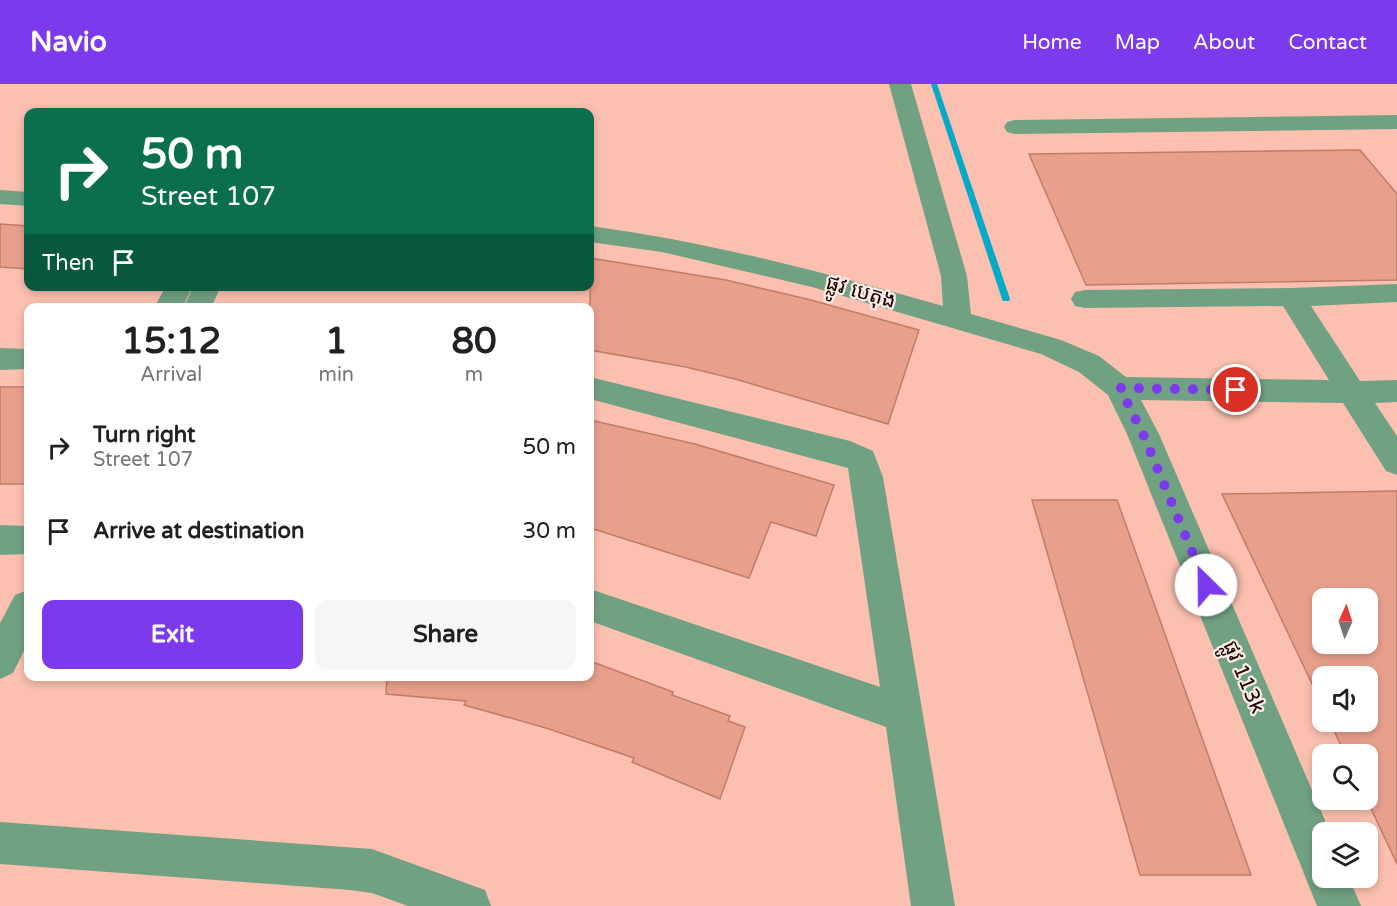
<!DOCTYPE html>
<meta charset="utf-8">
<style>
body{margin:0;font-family:"Varela Round","Noto Sans Khmer",sans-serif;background:#f6f6f6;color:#202124;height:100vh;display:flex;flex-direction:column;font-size:22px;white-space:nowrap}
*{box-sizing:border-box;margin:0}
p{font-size:20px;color:#757577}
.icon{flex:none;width:33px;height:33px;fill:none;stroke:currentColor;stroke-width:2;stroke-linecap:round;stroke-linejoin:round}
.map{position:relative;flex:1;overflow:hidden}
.details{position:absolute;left:24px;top:219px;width:570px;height:378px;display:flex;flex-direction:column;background:#fff;border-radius:12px;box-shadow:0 3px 9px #0003}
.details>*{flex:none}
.banner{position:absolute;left:24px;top:24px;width:570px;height:183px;border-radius:12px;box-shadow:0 3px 9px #0003;background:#0b6e4f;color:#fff;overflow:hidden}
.needle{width:39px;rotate:3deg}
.buttons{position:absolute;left:1312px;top:504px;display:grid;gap:12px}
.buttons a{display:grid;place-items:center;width:66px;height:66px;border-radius:12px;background:#fff;box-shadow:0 3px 9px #0003;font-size:30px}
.pin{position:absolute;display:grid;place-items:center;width:51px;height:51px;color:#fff;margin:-26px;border:3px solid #fff;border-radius:50%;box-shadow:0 2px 6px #0007}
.me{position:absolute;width:66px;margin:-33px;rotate:337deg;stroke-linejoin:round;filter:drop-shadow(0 0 4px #0008)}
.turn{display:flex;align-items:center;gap:21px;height:126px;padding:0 18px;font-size:27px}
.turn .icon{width:78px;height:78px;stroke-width:2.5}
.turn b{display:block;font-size:42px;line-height:51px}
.then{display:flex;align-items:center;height:57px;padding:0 18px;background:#0003;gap:12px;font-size:22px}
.eta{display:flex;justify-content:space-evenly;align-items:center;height:102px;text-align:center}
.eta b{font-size:36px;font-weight:700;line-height:42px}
.action{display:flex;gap:12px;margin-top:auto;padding:12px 18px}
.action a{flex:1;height:69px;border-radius:12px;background:#7c3aed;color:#fff;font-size:24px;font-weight:700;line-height:69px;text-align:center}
.action a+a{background:#f6f6f6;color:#202124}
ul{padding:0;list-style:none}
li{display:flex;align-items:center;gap:18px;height:84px;padding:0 18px}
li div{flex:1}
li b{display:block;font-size:22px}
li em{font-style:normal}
header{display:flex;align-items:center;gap:36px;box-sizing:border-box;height:84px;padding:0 30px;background:#7c3aed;color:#fff}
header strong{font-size:28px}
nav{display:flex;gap:33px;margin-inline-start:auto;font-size:21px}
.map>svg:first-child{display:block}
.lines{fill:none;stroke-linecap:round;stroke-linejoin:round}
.stream{fill:#05aac8;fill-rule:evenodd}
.building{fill:#e8a08c;stroke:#c07c68;stroke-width:1.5;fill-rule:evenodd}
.minor{fill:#71a183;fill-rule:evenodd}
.route{stroke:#7c3aed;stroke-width:10;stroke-dasharray:0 18}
.labels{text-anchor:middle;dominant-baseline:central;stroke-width:4.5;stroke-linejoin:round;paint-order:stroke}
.street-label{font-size:21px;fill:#1f0602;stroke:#fcede8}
</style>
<header>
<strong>Navio</strong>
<nav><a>Home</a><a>Map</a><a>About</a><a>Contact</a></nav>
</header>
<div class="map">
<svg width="1397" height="822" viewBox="0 0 1397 822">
<rect width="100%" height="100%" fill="#fbc0af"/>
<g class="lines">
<path class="stream" d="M931 0H937L1010 215 1009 217H1003L1002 215Z"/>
</g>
<g class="building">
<path d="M1360 66 1397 110V196L1086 201 1029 70Z"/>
<path d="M0 140 28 142V185L0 183Z"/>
<path d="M590 174 726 196 807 215 919 246 888 340 735 295 686 283 590 266Z"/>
<rect x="0" y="303" width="28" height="97"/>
<path d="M590 336 695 360 834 401 816 452 771 438 749 494 590 444Z"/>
<path d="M1397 407V780L1367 716 1368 670H1345L1330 638H1368V592H1323V623L1222 410ZM1323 514H1368V560H1323Z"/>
<path d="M1032 416H1117L1251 791H1140Z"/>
<path d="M590 577 673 608 672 611 730 632 728 637 745 643 720 715 632 678 634 674 546 644 464 621 466 617 386 610 387 592H590Z"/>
</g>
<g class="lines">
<g class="minor">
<path d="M889 0H911L967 192 971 230 1061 256 1099 272 1126 293 1329 296 1283 222 1085 224 1075 222 1071 215 1075 208 1085 206 1291 204 1397 200V218L1311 222 1360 297 1397 296V318L1375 319 1397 352V391L1386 387 1343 319 1141 316 1159 350 1330 748H1323V794H1349L1361 822H1317L1127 350 1108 311 1079 288 1041 270 812 203 662 168 590 158V142C710 158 826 189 943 222L941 192Z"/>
<path d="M1397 31V45L1015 50 1007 48 1004 43 1007 38 1015 36Z"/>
<path d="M0 106 28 108V122L0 120Z"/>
<path d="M166 202H193L182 224H154Z"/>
<path d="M194 202H221L211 224H183Z"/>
<path d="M0 264 28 265V285L0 286Z"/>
<path d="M590 293 850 357 873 367 883 393 955 822H911L886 643 590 537V505L880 603 848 384 590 315Z"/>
<path d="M0 441 28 442V470L0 471Z"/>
<path d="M28 506V559L13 589 0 595V539L15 511Z"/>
<path d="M0 738 372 765 485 806 491 822H408L372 809 350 806 0 780Z"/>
</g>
</g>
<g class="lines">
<path class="route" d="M1206 501 1143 350 1120 304 1236 306"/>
</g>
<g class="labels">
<g class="street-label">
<text transform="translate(861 208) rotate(16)">ផ្លូវ បេតុង</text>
<text transform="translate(1244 593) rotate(67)">ផ្លូវ 113k</text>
</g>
</g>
</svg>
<div class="buttons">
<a><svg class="needle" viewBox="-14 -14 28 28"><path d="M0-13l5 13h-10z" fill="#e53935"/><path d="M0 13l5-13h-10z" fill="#757577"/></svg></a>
<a><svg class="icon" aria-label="sound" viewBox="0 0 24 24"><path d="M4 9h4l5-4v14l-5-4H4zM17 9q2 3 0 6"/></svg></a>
<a><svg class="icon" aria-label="search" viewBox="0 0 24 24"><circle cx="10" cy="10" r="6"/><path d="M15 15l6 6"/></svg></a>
<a><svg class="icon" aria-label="layers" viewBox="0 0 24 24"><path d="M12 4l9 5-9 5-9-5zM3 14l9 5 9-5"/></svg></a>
</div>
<div class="pin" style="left:1236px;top:306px;background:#d93025"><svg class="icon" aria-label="arrive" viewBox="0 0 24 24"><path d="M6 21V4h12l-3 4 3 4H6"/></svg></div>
<svg class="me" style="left:1206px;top:501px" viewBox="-20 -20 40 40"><circle r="19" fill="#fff"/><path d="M0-13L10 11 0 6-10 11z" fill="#7c3aed"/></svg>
<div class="banner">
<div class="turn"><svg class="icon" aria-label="right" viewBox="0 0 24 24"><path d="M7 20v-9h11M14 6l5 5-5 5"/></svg><div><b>50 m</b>Street 107</div></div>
<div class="then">Then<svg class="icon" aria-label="arrive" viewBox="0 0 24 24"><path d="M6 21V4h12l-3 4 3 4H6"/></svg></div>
</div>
<section class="details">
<div class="eta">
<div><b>15:12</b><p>Arrival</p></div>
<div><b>1</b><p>min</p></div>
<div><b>80</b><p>m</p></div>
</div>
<ul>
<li><svg class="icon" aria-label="right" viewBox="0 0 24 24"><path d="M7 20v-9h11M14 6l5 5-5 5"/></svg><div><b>Turn right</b><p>Street 107</p></div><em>50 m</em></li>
<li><svg class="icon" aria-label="arrive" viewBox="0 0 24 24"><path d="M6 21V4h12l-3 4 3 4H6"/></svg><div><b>Arrive at destination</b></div><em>30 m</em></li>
</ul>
<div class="action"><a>Exit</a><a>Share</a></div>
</section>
</div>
